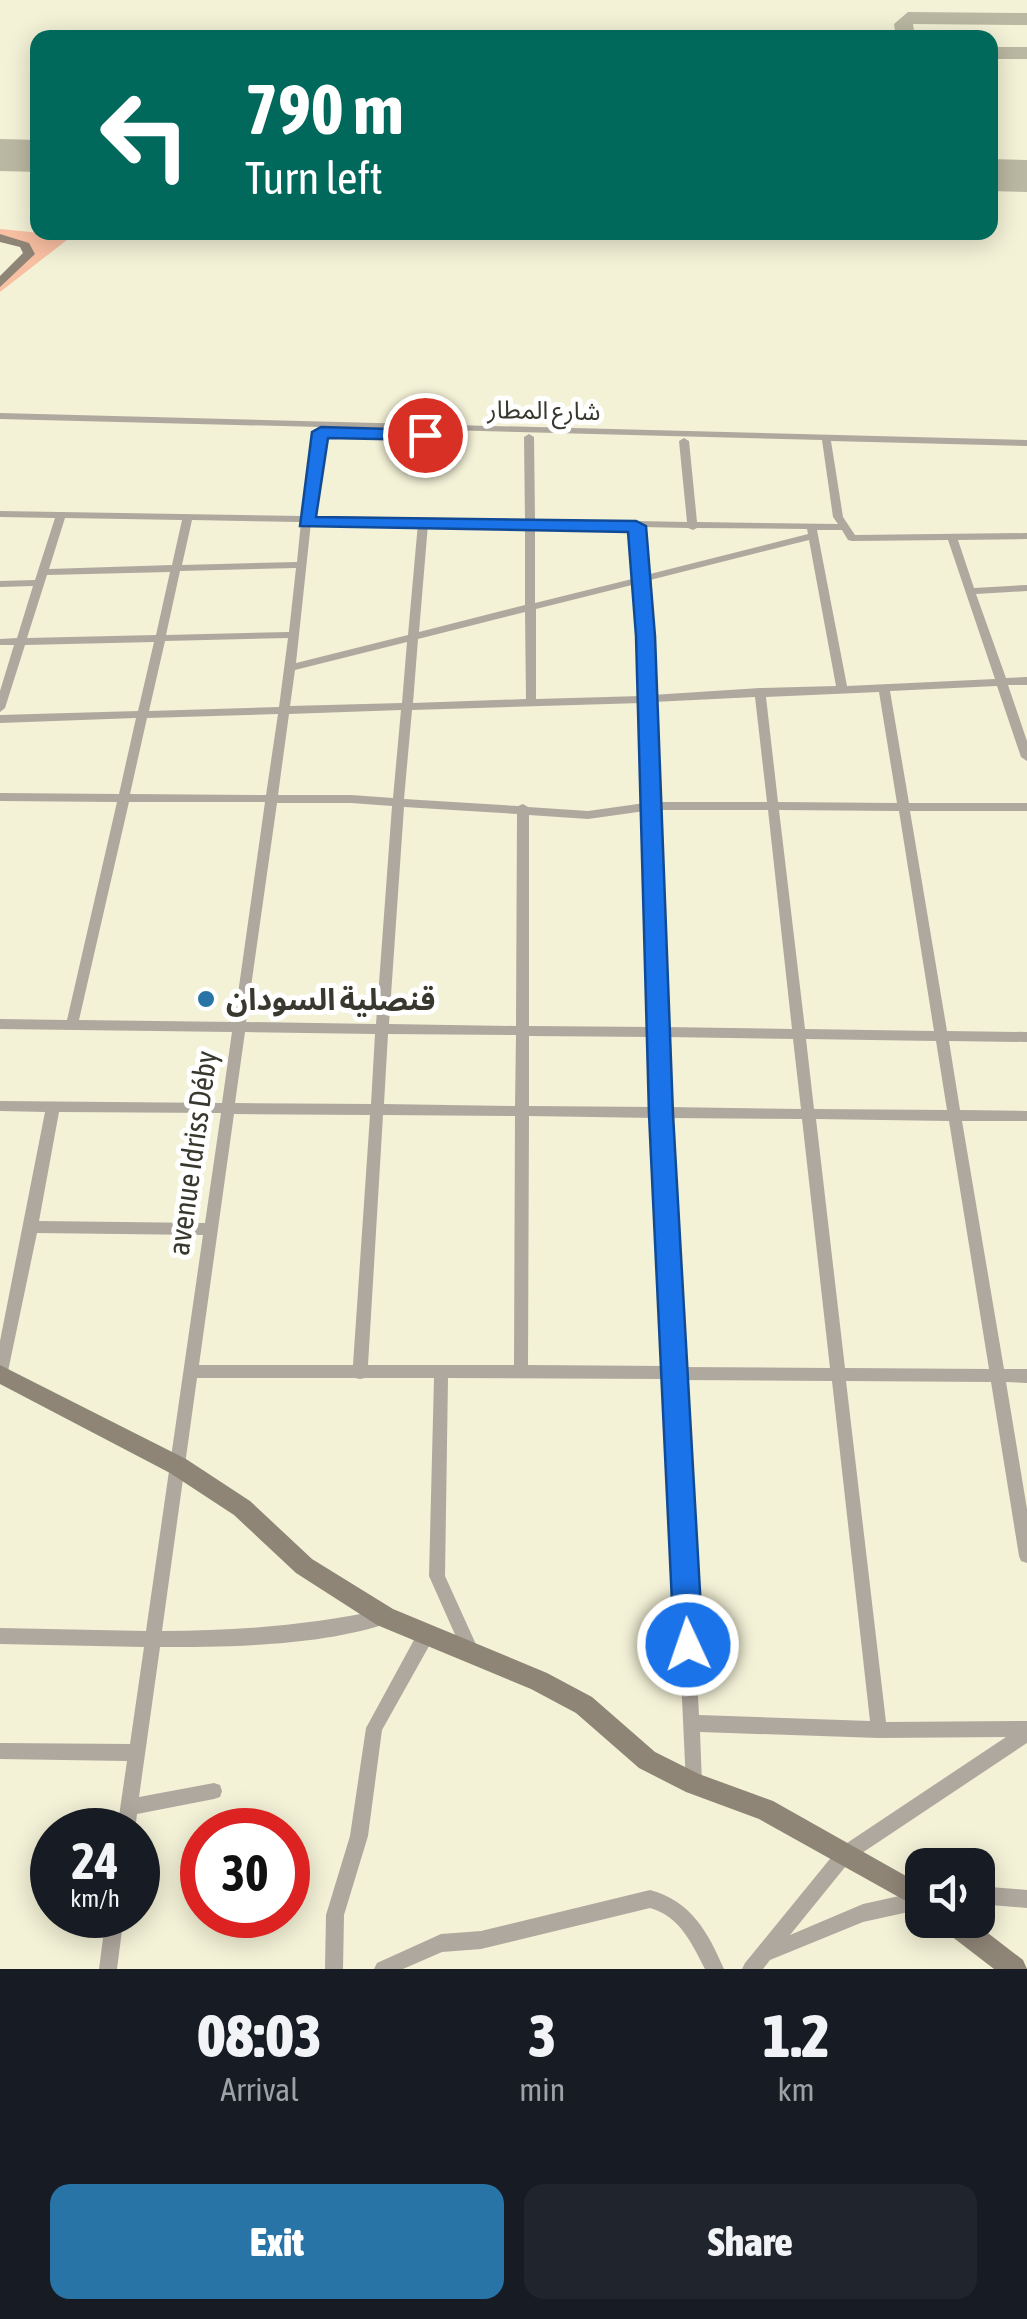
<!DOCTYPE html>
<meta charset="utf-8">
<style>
body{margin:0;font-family:"Asap Condensed","Noto Sans Arabic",sans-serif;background:#20242c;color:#f1f3f6;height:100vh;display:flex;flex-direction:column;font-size:38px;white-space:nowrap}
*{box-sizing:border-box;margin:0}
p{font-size:32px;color:#9ea1a6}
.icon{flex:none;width:55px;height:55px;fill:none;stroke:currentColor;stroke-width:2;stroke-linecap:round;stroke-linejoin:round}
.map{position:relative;height:1969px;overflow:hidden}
.details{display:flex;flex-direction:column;background:#171b24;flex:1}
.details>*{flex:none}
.top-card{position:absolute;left:30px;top:30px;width:968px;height:210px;border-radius:20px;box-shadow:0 5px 25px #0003;background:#00695c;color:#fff;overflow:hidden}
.tools{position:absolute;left:905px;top:1848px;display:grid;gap:20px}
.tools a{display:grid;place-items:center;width:90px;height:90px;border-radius:20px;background:#171b24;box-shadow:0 5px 25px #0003;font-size:50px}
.speed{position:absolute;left:30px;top:1808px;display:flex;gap:20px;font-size:50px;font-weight:700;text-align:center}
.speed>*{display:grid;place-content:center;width:130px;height:130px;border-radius:50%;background:#171b24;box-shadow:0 5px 25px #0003;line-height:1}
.speed small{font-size:25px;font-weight:400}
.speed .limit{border:15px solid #d22;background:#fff;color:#111}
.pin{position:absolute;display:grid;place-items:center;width:85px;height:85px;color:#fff;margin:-42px;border:5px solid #fff;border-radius:50%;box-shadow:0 2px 10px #0007}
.me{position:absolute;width:110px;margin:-55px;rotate:357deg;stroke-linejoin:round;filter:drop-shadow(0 0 8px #0008)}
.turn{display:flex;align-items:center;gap:35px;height:210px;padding:0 50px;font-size:45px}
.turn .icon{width:130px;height:130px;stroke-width:2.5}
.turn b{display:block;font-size:70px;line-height:85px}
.eta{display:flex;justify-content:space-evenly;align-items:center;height:170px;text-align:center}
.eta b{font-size:60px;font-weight:800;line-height:70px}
.cta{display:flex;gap:20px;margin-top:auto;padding:20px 50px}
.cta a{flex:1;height:115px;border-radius:20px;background:#2874a7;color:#fff;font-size:40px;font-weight:800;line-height:115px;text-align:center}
.cta a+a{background:#20242c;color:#f1f3f6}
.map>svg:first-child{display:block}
.green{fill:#f8bfa2}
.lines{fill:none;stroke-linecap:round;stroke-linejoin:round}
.taxiway{fill:#bab8a2;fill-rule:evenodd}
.runway{fill:#bab8a2;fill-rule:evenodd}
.street{fill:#afa89e;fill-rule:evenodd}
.secondary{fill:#8f8577;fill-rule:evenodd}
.route{fill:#1a73e8;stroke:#114b97;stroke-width:2.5}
.poi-dot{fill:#2874a7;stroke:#fff;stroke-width:4}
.labels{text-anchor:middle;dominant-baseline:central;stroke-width:10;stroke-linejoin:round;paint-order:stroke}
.far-street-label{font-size:25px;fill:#39382e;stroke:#fff}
.poi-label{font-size:30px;font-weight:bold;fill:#39382e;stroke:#fff;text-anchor:start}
.street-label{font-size:30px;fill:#39382e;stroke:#fff}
</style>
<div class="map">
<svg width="1027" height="1969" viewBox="0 0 1027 1969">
<rect width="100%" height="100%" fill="#f3f1d6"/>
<path class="green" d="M0 229 72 236 0 292V277L25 256 27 248 0 238Z"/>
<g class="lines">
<g class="taxiway">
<path d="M908 12 1027 13V25L913 24 915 38H896L894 24Z"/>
<rect x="990" y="47" width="37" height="12"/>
</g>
<g class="runway">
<path d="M0 139 38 140V172L0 171Z"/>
<path d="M990 159 1027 160V192L990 191Z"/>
</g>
<g class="street">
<path d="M0 413 1027 440V446L831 441 843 517 855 535 1027 533V539L958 540 974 588 1027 585V591L976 594 1006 678 1027 677V685H1008L1027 741V761L1021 757 997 686 890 691 909 803H1027V811H910L947 1031 1027 1032V1042L949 1041 960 1110 1027 1111V1121H962L1004 1369H1027V1383L1006 1382 1027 1509V1563L1021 1561 1019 1556 991 1382 846 1381 886 1722 1027 1721V1743L850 1861 790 1935 863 1904 922 1891V1909L863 1922 770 1960 763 1969H742L745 1963 838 1849 1006 1737 879 1738 700 1732 702 1784 700 1790 694 1792 688 1790 686 1784 667 1379 448 1378 445 1576 479 1651 477 1657 471 1659 465 1657 429 1576 434 1378H365L360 1379 355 1378H197L162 1631C238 1631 311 1625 385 1609L391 1612 393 1617 391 1622C324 1646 230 1647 160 1647L139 1797 214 1783 220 1785 222 1791 220 1797 214 1799 137 1814 135 1830H117L127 1761 0 1759V1743L130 1744 144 1647 0 1644V1628L146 1631 203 1235 37 1233 7 1376 5 1381 0 1383V1341L45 1112 0 1111V1101L222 1103 232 1032 0 1029V1019L67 1020 117 802 0 801V793L119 794 136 718 0 723V715L138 711 154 642 25 645 5 708 0 712V691L14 645H0V639L17 638 33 586 0 587V581L35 580 55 518 0 517V511L302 516 320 427 0 419ZM329 427 822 440 833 517 838 524 697 522 689 441 684 438 679 441 687 522 535 519 534 437 529 434 524 437 525 519 312 516ZM65 518 182 520 172 565 49 569ZM192 520 301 522 297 562 182 565ZM311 522 418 523 408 635 296 663ZM428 524 525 525V605L419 632ZM535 525 632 527 636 578 535 603ZM642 527 688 528 693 530 697 528 807 529 808 534 646 575ZM817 530H842L848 540 852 541 948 540 995 679 847 686ZM809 540 836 686 760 688 652 695 646 581ZM296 568 289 632 166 635 180 571ZM170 572 156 635 27 638 47 575ZM636 584 642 696 536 699V609ZM525 612 526 699 413 703 418 639ZM288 638 279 707 149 711 165 641ZM407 642 402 703 290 706 295 670ZM879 692 897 803 778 802 766 697ZM755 697 767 802H656L653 702ZM642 703 645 803 588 811 528 807 523 804 518 806 404 799 412 710ZM401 710 393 798 351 795H278L289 714ZM278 714 266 795 130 794 147 718ZM129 802H265L234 1022 79 1020ZM277 803H351L392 806 376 1024 246 1022ZM404 807 517 814 516 1026 389 1024ZM657 810H768L792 1029 664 1027ZM779 810 899 811 934 1031 805 1029ZM645 811 652 1027 529 1026V815L588 819ZM245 1032 375 1034 371 1104 235 1103ZM388 1034 516 1035 515 1106 384 1104ZM529 1036 652 1037 654 1107 529 1106ZM665 1037 793 1039 801 1109 667 1107ZM806 1039 936 1041 947 1110 814 1109ZM59 1112 221 1113 205 1223 39 1221ZM234 1114 370 1115 353 1365H199ZM383 1115 515 1116 514 1365H368ZM529 1116 655 1118 666 1366 528 1365ZM668 1118 802 1119 830 1368 681 1367ZM816 1119 949 1121 989 1369 845 1368ZM681 1380 832 1381 870 1721 699 1715Z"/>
<path d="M427 1625 433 1627 435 1633 433 1639 382 1730 368 1836 344 1915 343 1969H325L326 1915 350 1836 366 1728 421 1627Z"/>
<path d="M978 1886 1027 1890V1908L978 1904Z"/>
<path d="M650 1890C691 1901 708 1932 724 1969H705C692 1944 680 1916 650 1908L481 1949 442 1952 403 1969H374L377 1963 441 1934 481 1931Z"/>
<path d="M106 1915H124L117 1969H99Z"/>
</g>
<g class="secondary">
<path d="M0 234 29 243 35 254 0 287V276L23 253 20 247 0 242Z"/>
<path d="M0 1365 186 1459 250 1501 312 1559 393 1609 547 1673 592 1697 655 1752 699 1774 773 1801 922 1885V1910L759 1819 686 1792 639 1768 576 1713 531 1689 377 1625 296 1573 234 1515 170 1473 0 1384Z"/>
<path d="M939 1920H971L1023 1960 1027 1969H994L942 1929Z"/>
</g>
</g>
<path class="route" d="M321 427 425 430 433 435 425 440 328 438 316 517 636 521 646 526 655 636 673 1114 703 1645 699 1655 688 1660 678 1655 674 1645 649 1114 636 636 628 532 300 526 312 432Z"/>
<circle class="poi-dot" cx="206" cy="999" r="10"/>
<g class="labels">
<g class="far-street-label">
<text transform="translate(544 410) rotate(1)">شارع المطار</text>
</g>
<g class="poi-label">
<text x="226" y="999">قنصلية السودان</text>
</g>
<g class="street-label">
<text transform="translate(192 1153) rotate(-82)">avenue Idriss Déby</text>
</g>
</g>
</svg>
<div class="tools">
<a><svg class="icon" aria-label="sound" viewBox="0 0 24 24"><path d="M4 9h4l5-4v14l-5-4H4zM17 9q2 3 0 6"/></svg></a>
</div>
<div class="speed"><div>24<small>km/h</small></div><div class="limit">30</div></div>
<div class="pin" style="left:425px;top:435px;background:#d93025"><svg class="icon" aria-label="arrive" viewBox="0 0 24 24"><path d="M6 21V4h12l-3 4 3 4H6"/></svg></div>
<svg class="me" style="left:688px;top:1645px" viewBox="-20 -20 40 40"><circle r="17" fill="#1a73e8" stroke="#fff" stroke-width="3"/><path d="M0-11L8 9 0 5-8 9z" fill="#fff"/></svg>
<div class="top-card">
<div class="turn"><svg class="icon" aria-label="left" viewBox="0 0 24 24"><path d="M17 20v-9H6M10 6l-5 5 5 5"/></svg><div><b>790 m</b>Turn left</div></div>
</div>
</div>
<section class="details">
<div class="eta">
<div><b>08:03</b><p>Arrival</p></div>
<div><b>3</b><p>min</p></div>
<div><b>1.2</b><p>km</p></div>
</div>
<div class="cta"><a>Exit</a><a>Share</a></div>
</section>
